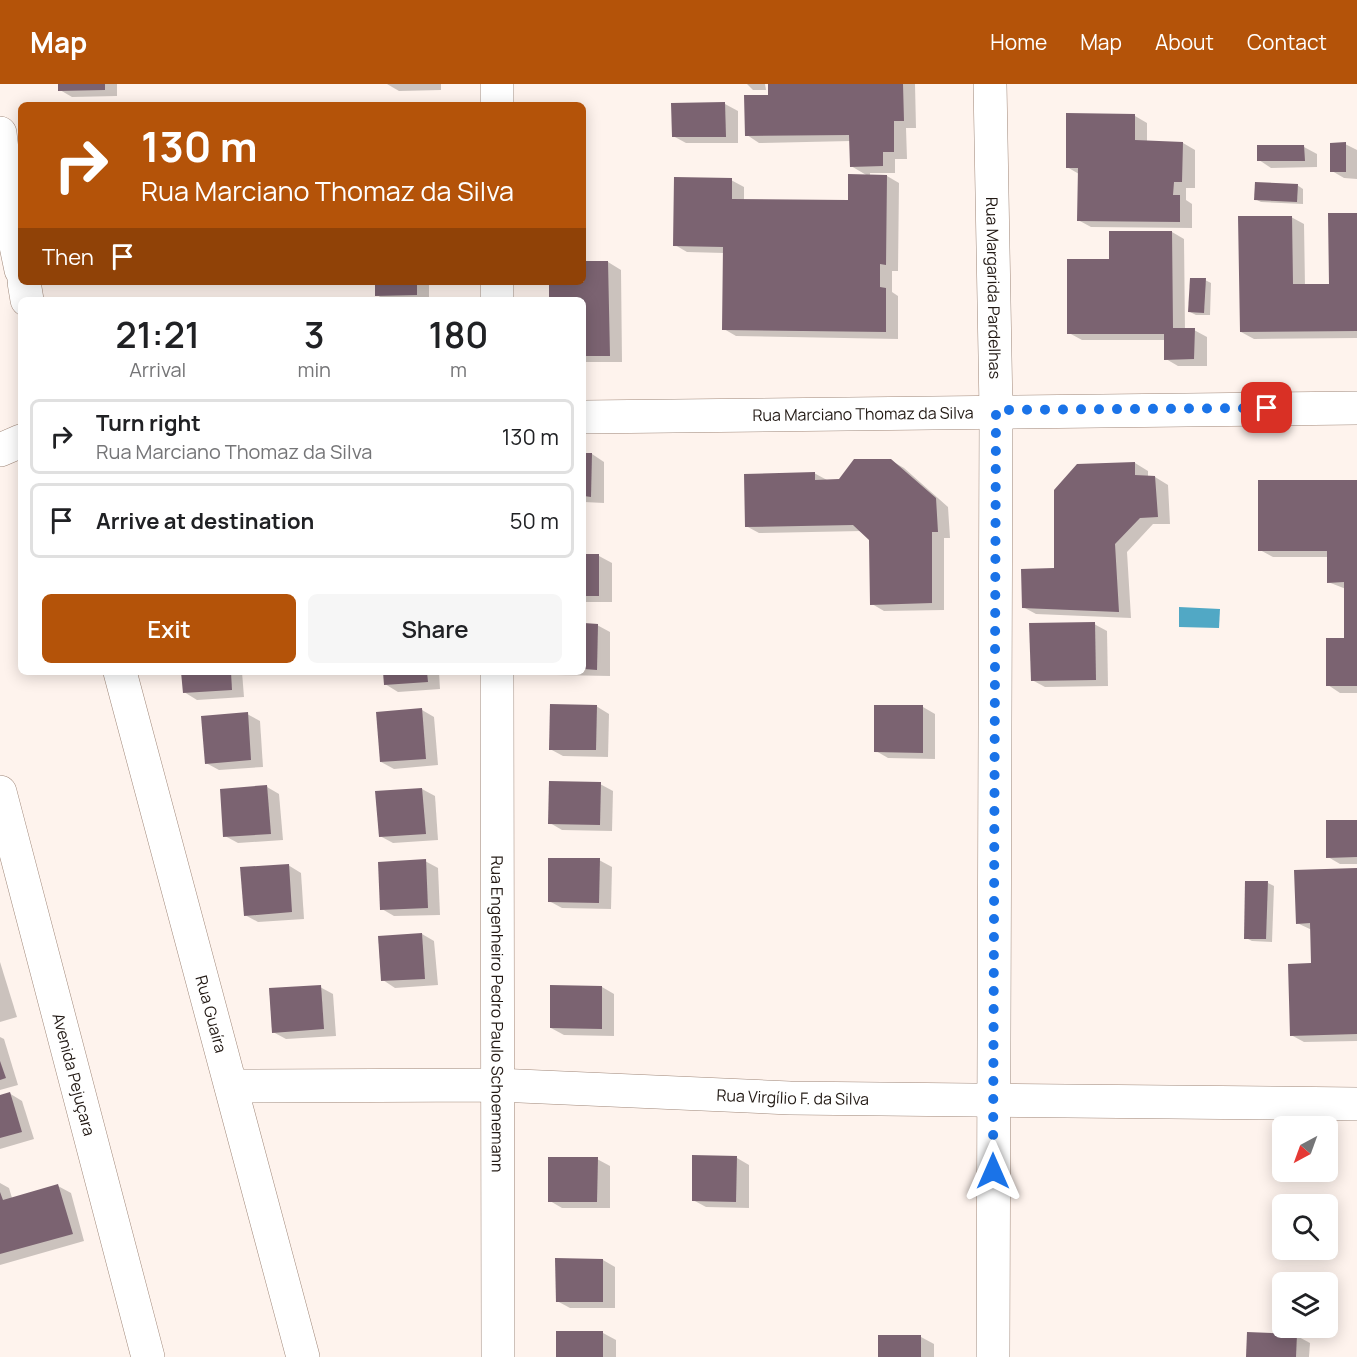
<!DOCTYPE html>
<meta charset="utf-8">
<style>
body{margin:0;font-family:Manrope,sans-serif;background:#f6f6f6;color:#202124;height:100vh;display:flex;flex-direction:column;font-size:22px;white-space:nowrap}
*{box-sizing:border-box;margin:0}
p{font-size:20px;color:#757577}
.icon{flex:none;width:33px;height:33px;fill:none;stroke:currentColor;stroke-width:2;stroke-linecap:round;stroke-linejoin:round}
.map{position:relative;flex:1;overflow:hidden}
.side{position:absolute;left:18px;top:213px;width:568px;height:378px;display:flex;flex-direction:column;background:#fff;border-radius:9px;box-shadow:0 3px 15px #0003}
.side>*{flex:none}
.top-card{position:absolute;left:18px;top:18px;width:568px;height:183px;border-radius:9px;box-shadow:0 3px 15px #0003;background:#b45309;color:#fff;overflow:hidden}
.needle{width:39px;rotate:221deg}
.buttons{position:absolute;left:1272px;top:1032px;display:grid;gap:12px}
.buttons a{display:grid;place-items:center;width:66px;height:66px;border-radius:9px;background:#fff;box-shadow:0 3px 15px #0003;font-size:30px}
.pin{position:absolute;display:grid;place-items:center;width:51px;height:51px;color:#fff;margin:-26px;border-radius:12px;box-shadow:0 3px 9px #0006}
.me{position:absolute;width:66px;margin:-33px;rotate:0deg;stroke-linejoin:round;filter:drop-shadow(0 0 4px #0008)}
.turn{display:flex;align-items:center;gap:21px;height:126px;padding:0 24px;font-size:27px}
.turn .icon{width:78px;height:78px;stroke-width:2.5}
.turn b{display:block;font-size:42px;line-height:51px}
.then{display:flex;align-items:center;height:57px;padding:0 24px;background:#0003;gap:12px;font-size:22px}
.eta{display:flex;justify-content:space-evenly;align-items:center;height:102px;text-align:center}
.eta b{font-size:36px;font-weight:600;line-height:42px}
.action{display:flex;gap:12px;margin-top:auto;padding:12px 24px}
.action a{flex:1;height:69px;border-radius:9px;background:#b45309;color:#fff;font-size:24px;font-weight:600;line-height:69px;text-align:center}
.action a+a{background:#f6f6f6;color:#202124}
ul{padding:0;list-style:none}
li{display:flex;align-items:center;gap:18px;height:75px;margin:0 12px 9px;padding:0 12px;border:3px solid #e0e0e0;border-radius:9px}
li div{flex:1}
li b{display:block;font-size:22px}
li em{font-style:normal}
header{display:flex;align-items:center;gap:36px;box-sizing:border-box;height:84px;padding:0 30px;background:#b45309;color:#fff}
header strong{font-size:28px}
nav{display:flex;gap:33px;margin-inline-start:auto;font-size:21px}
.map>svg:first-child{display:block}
.water{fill:#51a8c5}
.shadow{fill:#0003}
.building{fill:#7b6371}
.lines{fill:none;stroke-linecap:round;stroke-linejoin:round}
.minor-casing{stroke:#a0887a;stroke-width:34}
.tertiary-casing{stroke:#a0887a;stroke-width:34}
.minor{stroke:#fff;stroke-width:33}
.tertiary{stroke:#fff;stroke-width:33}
.route{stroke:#1a73e8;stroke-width:10;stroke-dasharray:0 18}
.labels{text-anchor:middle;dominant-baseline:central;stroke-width:4.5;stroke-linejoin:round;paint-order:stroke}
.street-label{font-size:16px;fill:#221914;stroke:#fff}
</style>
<header>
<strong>Map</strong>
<nav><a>Home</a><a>Map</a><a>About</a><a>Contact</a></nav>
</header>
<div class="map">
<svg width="1357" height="1273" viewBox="0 0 1357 1273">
<rect width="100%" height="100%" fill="#fef3ed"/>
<path class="water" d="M1179 523 1220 525 1219 544 1179 543Z"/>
<g class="shadow">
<path d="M60 0H117V12L72 13 60 6Z"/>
<path d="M387 0H441V6L399 7Z"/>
<path d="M747 0H765L766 6H753Z"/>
<path d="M769 0H915L916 44H906L907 75H895V89H870V92H887L899 99 898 187H892V208L898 212V255L736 252 724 245V169L687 168 675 161 731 96 744 103V116L849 117 868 92 851 82V57L759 59 747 51 770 13Z"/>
<path d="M725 20 738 27V59H686L673 52Z"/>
<path d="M1135 32 1147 39V58L1183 59 1195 66V104H1186V116L1192 120V144L1091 143 1078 136 1079 90 1067 83Z"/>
<path d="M1345 60 1357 66V95L1344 94 1332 87Z"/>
<path d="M1304 63 1317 70V83L1271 84 1259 76Z"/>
<path d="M1297 101 1303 105V120L1261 118 1255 115Z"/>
<path d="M1357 130V254L1254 255 1241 248 1291 133 1304 140 1305 202H1331Z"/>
<path d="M1172 148 1184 155 1185 246H1194L1207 253V282H1178L1166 275V256H1082L1069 249 1110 176Z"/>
<path d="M608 178 621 186 622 278H584V216H550V198H584V179Z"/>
<path d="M1205 196 1211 199 1210 231H1196L1190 228Z"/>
<path d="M376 198H429V216H385L377 211Z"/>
<path d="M584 370H592L604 378V419L584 418Z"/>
<path d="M890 376 904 384 948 423 950 454H944V526L884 527 872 520 871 455 862 447 759 449 746 442 814 389 827 396 840 397Z"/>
<path d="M1135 379 1148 387V393H1155L1168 401 1170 440H1153L1127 468 1131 534 1036 530 1023 523 1055 486Z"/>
<path d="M1357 398V609H1340L1328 601 1346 556V505L1328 498V473H1273L1260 466Z"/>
<path d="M584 472H599L612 479V518H584Z"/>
<path d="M1094 540 1107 547 1108 602 1045 603 1032 596Z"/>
<path d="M584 541H597L610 548V592L556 591 551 588H584Z"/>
<path d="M183 588H242L244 613 197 616 184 608Z"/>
<path d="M384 588H439L440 605 398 608 385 600Z"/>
<path d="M596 622 609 630 608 673 563 672 550 665Z"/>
<path d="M923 623 935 630V675L888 674 876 667Z"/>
<path d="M422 626 434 633 438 681 394 685 381 678Z"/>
<path d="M247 630 260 637 263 683 219 686 206 679Z"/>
<path d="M600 700 613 707 612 747 562 746 550 739Z"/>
<path d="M267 703 279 710 283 756 238 759 225 752Z"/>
<path d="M422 705 435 712 438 756 393 759 380 752Z"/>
<path d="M1357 737V780H1340L1328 773Z"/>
<path d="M599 776 612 783 611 825 562 824 549 817Z"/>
<path d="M425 777 438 784 440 831 394 832 382 825Z"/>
<path d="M288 781 301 789 304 835 258 838 245 831Z"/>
<path d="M1357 786V957L1304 958 1291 951 1313 880 1312 846 1297 839Z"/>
<path d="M1268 799 1274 802 1272 858 1252 857 1246 854Z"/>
<path d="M422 850 434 857 438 901 395 904 383 896Z"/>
<path d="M0 878 17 933 0 938Z"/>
<path d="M320 903 333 910 336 952 286 955 273 948Z"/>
<path d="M602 903 614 910V952L564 951 551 944Z"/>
<path d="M0 953 4 955 18 1001 0 1006Z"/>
<path d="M9 1009 22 1017 34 1055 0 1065V1012Z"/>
<path d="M737 1074 749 1081V1124L706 1123 693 1116Z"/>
<path d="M597 1075 610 1082V1124H562L550 1117Z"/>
<path d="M0 1099 9 1104 12 1114 58 1102 71 1109 84 1157 0 1181Z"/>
<path d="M603 1176 615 1183V1224H570L557 1217Z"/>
<path d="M557 1248 603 1249 616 1256V1273H557Z"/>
<path d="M1297 1252 1310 1259 1309 1273H1248Z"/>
<path d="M921 1253 934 1260V1273H879Z"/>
</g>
<g class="building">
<path d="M58 0H105V6L58 7Z"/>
<path d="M768 0H903L904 37H894V68H883V82L850 83 849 51 745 52 744 11H768Z"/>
<path d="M725 18 726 53H672L671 19Z"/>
<path d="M1066 29 1135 30V56L1183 58 1182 98H1174L1173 111H1180V138L1077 137 1078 84H1066Z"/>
<path d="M1346 58V88H1330V59Z"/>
<path d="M1257 61H1304L1305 77H1257Z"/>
<path d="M848 90 887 91 886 181 880 180V203L886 204V248L722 246 723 163 673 162 674 93 732 94V115L848 116Z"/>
<path d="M1255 98 1298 100 1297 118 1254 116Z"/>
<path d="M1328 129H1357V247L1240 248 1238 132H1292L1293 200H1329Z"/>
<path d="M1109 147H1172L1173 244H1195L1194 275 1164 276V250H1067V175H1109Z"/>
<path d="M584 177H608L610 272H584V216H549V198H584Z"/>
<path d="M1190 194H1206L1204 229 1188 228Z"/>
<path d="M375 198H417V211L375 212Z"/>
<path d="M584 369H592L591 413 584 412Z"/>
<path d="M854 375H891L936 414 938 448H932V519L870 521 869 456 853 441 745 443 744 390 815 388V396L839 395Z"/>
<path d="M1135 378V391L1155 392 1158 433 1140 434 1115 460 1119 528 1022 524 1021 485 1054 484V406L1077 380Z"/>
<path d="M1258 396H1357V602H1326V554H1344V498L1327 499V467H1258Z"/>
<rect x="584" y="470" width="15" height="42"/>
<path d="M1095 538 1096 596 1031 597 1029 539Z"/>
<path d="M584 539 598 540 597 586 584 585Z"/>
<path d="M181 588H231L232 606 183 609Z"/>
<path d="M383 588H427L428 598 384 601Z"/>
<path d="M550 620 597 621 596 666H549Z"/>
<path d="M874 621H923V669L874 668Z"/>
<path d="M422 624 426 675 380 678 376 628Z"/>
<path d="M248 628 251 676 205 680 201 632Z"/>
<path d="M549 697 601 698 600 741 548 740Z"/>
<path d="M267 701 271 750 223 753 220 705Z"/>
<path d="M422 704 426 750 379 753 375 707Z"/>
<path d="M1326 736H1357V773L1326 774Z"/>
<path d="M548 774H600L599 819 548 818Z"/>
<path d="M426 775 428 824 380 826 378 778Z"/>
<path d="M289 780 292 828 244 832 240 783Z"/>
<path d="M1357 784V950L1290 952 1288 880 1311 879 1310 839 1296 840 1294 786Z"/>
<path d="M1245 797H1268L1266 855H1244Z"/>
<path d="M422 849 425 895 381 897 378 852Z"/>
<path d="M321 901 324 945 272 949 269 904Z"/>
<path d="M550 901 602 902V945L550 944Z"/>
<path d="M0 977 6 994 0 996Z"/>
<path d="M10 1008 22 1048 0 1054V1011Z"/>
<path d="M692 1071 737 1072 736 1118 692 1117Z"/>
<path d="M548 1073H598L597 1118H548Z"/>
<path d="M58 1100 73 1150 0 1170V1108L3 1116Z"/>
<path d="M555 1174 603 1175V1218H556Z"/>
<rect x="556" y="1247" width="47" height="26"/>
<path d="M1247 1248 1297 1250 1296 1273H1246Z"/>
<rect x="878" y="1251" width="43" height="22"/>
</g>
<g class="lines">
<g class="minor-casing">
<g id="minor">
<path d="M497 0V21"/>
<path id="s1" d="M990 0 996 326 993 1273"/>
<path d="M0 49 10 133 21 186"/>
<path d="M24 198 27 216"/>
<path d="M497 198V216"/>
<path id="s2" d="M584 333 1357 324"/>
<path d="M0 366 21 357"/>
<path id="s3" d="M120 588 303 1273"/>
<path id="s4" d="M497 588 498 1273"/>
<path id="s5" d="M231 1002 497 1001 790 1014 1357 1020"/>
</g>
</g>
<g class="tertiary-casing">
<g id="tertiary">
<path id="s6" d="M0 708 148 1273"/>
</g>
</g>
<use href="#minor" class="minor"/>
<use href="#tertiary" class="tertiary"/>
</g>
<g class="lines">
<path class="route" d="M993 1087 996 326 1267 324"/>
</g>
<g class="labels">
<g class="street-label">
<text stroke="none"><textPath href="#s1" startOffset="204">Rua Margarida Pardelhas</textPath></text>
<text stroke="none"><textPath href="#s2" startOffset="279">Rua Marciano Thomaz da Silva</textPath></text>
<text stroke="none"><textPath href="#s3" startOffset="354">Rua Guaíra</textPath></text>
<text stroke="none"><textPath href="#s4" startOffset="342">Rua Engenheiro Pedro Paulo Schoenemann</textPath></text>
<text stroke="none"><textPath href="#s6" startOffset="292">Avenida Pejuçara</textPath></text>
<text stroke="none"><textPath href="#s5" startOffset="562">Rua Virgílio F. da Silva</textPath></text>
</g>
</g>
</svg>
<div class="buttons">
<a><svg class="needle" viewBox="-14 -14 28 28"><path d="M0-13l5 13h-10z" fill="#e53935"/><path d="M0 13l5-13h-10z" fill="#757577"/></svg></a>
<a><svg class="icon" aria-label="search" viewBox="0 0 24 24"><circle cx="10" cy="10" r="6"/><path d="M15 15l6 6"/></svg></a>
<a><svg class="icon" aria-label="layers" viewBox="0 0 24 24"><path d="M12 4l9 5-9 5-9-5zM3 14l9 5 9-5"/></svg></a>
</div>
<div class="pin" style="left:1267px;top:324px;background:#d93025"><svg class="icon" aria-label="arrive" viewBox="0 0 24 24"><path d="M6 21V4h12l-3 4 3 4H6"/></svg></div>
<svg class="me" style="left:993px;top:1087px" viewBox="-20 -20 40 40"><path d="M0-17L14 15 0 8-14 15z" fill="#1a73e8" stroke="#fff" stroke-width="4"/></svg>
<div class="top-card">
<div class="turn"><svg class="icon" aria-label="right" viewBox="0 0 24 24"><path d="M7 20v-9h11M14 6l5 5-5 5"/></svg><div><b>130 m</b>Rua Marciano Thomaz da Silva</div></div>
<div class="then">Then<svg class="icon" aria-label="arrive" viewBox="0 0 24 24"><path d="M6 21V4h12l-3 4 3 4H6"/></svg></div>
</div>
<section class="side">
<div class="eta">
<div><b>21:21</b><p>Arrival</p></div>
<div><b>3</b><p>min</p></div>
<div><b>180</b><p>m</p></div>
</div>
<ul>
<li><svg class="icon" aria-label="right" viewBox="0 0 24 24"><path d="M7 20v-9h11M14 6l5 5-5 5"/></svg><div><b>Turn right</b><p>Rua Marciano Thomaz da Silva</p></div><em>130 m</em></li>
<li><svg class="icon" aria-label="arrive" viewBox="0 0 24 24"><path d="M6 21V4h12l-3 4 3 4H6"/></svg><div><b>Arrive at destination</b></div><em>50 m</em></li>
</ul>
<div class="action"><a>Exit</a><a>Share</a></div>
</section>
</div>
